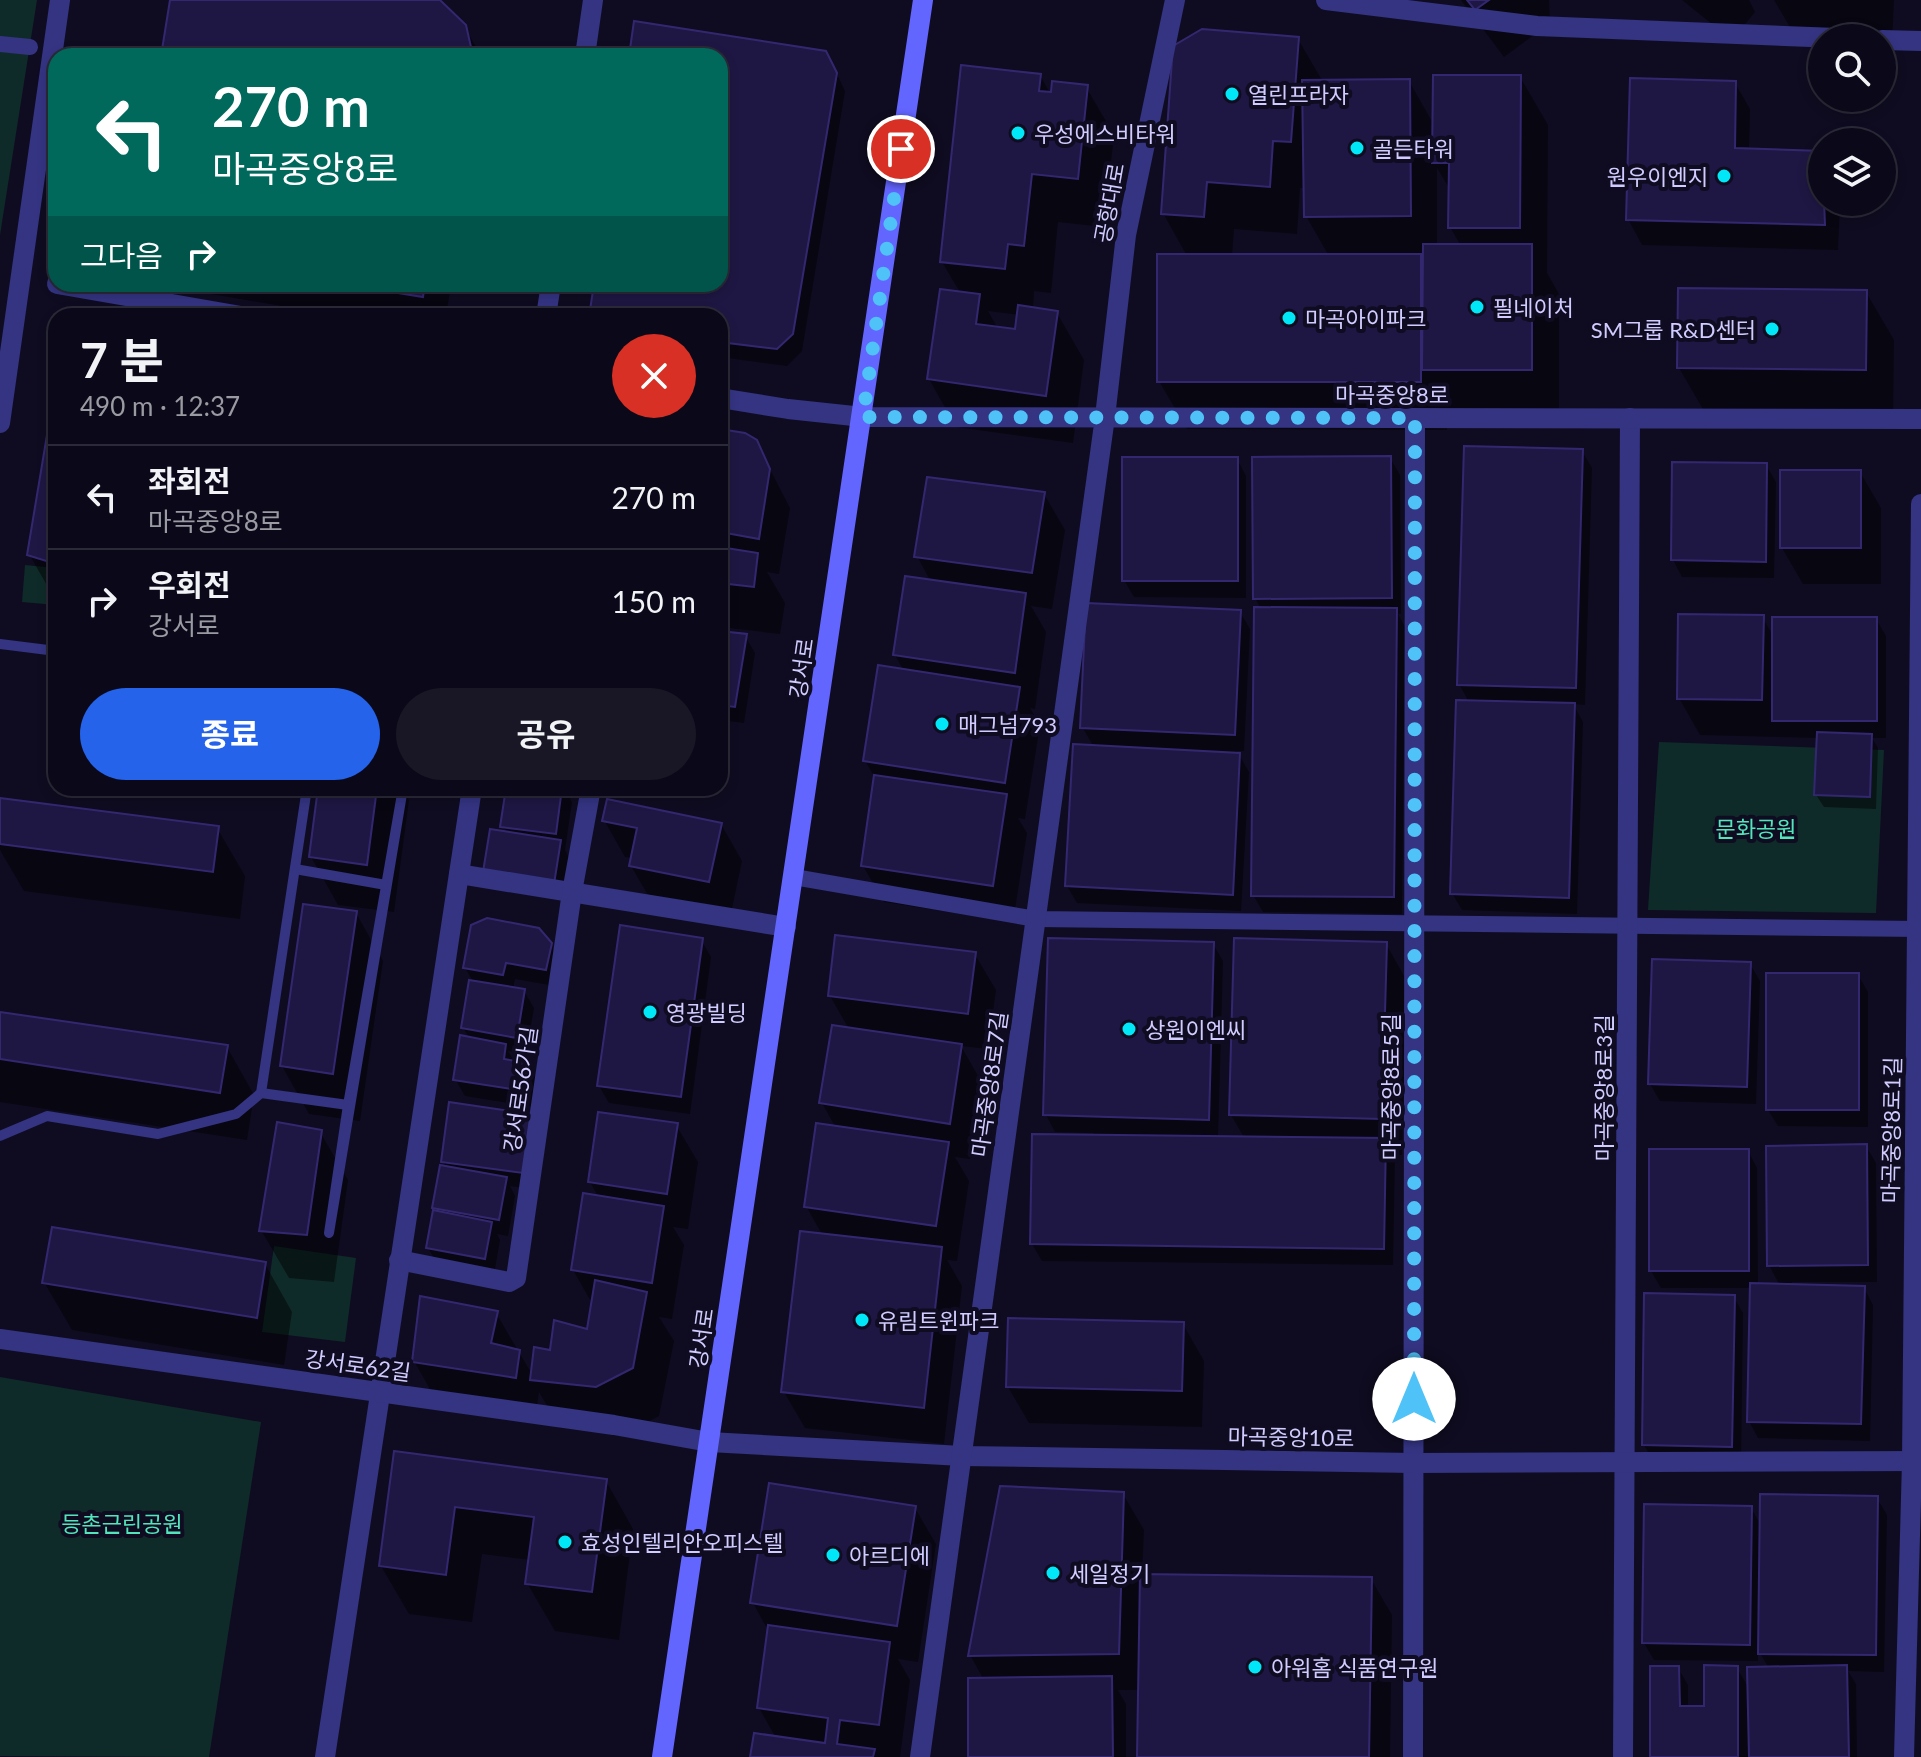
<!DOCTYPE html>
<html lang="ko">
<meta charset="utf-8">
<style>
body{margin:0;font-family:Lato,"Noto Sans KR",sans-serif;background:#191726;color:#f1f3f6;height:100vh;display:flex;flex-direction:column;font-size:30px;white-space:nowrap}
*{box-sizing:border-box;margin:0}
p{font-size:26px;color:#9a9aa2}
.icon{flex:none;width:44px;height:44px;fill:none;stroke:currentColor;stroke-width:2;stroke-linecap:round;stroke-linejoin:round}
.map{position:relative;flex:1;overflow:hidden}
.panel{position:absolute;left:48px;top:308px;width:680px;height:488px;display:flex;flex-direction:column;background:#0b0919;border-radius:24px;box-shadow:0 4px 12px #0003,0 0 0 2px #2b2a38}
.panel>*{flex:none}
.hud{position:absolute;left:48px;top:48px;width:680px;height:244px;border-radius:24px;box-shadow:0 4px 12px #0003,0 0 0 2px #2b2a38;background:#00695c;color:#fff;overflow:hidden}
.buttons{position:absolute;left:1808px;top:24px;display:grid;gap:16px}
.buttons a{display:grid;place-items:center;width:88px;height:88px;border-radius:50%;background:#0b0919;box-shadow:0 4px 12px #0003,0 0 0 2px #2b2a38;font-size:40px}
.pin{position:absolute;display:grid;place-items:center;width:68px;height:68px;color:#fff;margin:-34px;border:4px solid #fff;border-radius:50%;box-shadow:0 2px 8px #0007}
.me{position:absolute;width:88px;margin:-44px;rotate:0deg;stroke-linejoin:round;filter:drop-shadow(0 0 6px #0008)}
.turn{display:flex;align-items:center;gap:28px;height:168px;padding:0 32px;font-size:36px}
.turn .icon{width:104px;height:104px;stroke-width:2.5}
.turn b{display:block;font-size:56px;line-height:68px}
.then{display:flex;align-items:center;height:76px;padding:0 32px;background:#0003;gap:16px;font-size:30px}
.round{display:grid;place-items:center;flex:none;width:84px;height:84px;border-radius:42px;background:#191726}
.summary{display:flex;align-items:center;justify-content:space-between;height:136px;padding:0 32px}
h1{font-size:48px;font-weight:700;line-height:60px}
.cta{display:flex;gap:16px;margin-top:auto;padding:16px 32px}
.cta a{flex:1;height:92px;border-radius:48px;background:#2563eb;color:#fff;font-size:32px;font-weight:700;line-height:92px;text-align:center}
.cta a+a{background:#191726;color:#f1f3f6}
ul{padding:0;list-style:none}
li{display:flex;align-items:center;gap:24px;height:104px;padding:0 32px;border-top:2px solid #2b2a38}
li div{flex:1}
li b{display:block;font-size:30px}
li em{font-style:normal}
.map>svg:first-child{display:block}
.green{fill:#0f2b29}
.shadow{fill:#0007;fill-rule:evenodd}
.building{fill:#1e1743;stroke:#332870;stroke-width:2}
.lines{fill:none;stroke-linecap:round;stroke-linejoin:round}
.service{stroke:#343483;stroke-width:10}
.pedestrian{stroke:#343483;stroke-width:16}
.minor{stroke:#343483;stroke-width:20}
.tertiary{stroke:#343483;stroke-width:20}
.secondary{stroke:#6365ff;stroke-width:20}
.route{stroke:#4fc3f7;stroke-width:14;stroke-dasharray:0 25.2}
.poi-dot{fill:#00e7f7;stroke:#0f0c21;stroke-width:3}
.labels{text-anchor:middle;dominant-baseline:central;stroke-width:8;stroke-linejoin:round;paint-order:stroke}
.poi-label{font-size:22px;fill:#d0ccff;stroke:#0f0c21;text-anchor:start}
.street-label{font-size:22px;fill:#d0ccff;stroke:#0f0c21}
.park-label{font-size:22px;fill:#52e5bb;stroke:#0f0c21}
</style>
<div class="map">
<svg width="1921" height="1757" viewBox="0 0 1921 1757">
<rect width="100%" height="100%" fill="#0f0c21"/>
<g class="green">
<path d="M0 0H37L0 235Z"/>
<path d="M25 565 56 568V605L22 602Z"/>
<path d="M1659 742 1884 750 1876 913 1648 910Z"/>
<path d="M274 1246 356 1258 345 1342 262 1332Z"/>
<path d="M0 1377 261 1422 209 1757 0 1756Z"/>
</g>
<g class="shadow">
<path d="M172 0H437L464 26 481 56H163Z"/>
<path d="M1461 0H1549L1550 23 1504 57Z"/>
<path d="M1682 0H1749L1755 12 1732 40Z"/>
<path d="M1774 0H1894L1892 44 1882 38 1797 39Z"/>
<path d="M636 24 835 70 845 91 802 351 787 366 720 357V316H596L592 310 596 284H720V56H631Z"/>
<path d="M1298 39 1323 82 1409 81 1434 125 1520 77 1548 125 1547 273 1559 294V418L1447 417V430L1187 429 1159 381 1187 256 1163 213ZM1437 168 1451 191 1450 227 1461 246H1437ZM1300 188H1305L1306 216 1329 256H1232L1234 229 1297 234Z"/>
<path d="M1040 75 1052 97 1086 87 1114 135 1104 227 1058 222 1051 293 1034 291 1033 309 1057 313 1084 360 1073 443 956 427 929 379 961 294 942 262ZM988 311 1019 315 1016 332 998 329Z"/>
<path d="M1735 83 1750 109 1749 151 1822 202H1840L1838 250 1642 245 1628 219Z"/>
<path d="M153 284H451L446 316H340Z"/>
<path d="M1866 292 1894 340 1893 418 1707 416 1679 368Z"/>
<path d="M56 396V601L29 554Z"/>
<path d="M720 431 756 442 790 508 779 574 767 572 785 603 780 634 729 628 728 634 745 636 755 653 744 723 720 720Z"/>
<path d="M1582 451 1592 468 1585 705 1573 704 1583 722 1577 914 1462 910 1452 893 1469 702 1459 684Z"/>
<path d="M1390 458 1400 475 1401 614H1398L1405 627 1402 914 1263 912 1253 895 1261 609 1255 598Z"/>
<path d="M1237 459 1246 476V598L1134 597 1124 580Z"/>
<path d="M1766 465 1776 482 1774 578 1682 577 1673 560Z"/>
<path d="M1860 472 1881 508V584H1803L1782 548Z"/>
<path d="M1044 494 1065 530 1052 609 1031 606 1046 632 1035 709 1030 708 1040 725 1025 819 1018 818 1027 833 1013 922 884 902 863 866 876 779 865 761 904 671 895 655 931 582 917 556Z"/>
<path d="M1240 612 1250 629 1244 751H1237L1249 772 1241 911 1077 903 1067 886 1094 747 1082 727Z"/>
<path d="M1762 617 1774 637 1876 619 1886 636V738H1872L1878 748 1876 809 1824 807 1816 795 1818 738 1700 735 1679 698Z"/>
<path d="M320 788H402L409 800 394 912 338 905 311 857Z"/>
<path d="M508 788H577L576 794 566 792 572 802 565 850 570 859 563 900 502 826Z"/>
<path d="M0 813 217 828 245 876 240 919 24 891 0 850Z"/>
<path d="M604 820 721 824 742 861 730 918 652 902 631 866 632 858 625 857Z"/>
<path d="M356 913 383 961 360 1121 309 1114 282 1066Z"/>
<path d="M701 940 711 957 690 1114 609 1103 599 1086Z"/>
<path d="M550 944 560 961 555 986 515 979 513 989 524 991 534 1008 526 1054 508 1051 515 1063 528 1065 538 1082 534 1107 465 1096 455 1079 470 1039 463 1028 474 983 465 968Z"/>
<path d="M1213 944 1223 961 1218 1138 1245 1139 1231 1115 1386 944 1407 981 1402 1155H1395L1393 1265 1042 1261 1032 1244 1092 1137 1093 1133 1055 1132 1046 1115Z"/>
<path d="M974 953 996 990 988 1049 961 1046 982 1083 970 1159 955 1157 969 1181 957 1261 947 1260 962 1286 944 1444 805 1428 784 1392 823 1236 806 1206 836 1128 822 1103 849 1029 830 996Z"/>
<path d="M1750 964 1760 981 1756 1104 1660 1101 1650 1084Z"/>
<path d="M1858 975 1868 992V1127L1778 1126 1768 1110Z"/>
<path d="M0 1014 227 1047 254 1095 247 1140 0 1102Z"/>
<path d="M530 1115 532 1189 510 1186 515 1196 508 1236 497 1234 500 1240 494 1275 438 1265 428 1248 436 1211 434 1207 446 1168 443 1161Z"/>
<path d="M676 1125 698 1162 688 1229 673 1227 684 1245 672 1319 659 1317 674 1341 659 1416 624 1435 560 1428 539 1392 536 1413 435 1398 414 1361 496 1313 533 1376 551 1352 589 1331 593 1305 573 1270 599 1198 590 1182Z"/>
<path d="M320 1132 348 1180 334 1282 289 1278 261 1230Z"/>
<path d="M1866 1146 1876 1163 1877 1282H1792V1286L1864 1288 1873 1305 1870 1441 1758 1438 1749 1421 1752 1288H1661L1651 1271 1748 1151 1757 1168 1758 1285 1780 1286 1769 1265Z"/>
<path d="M265 1264 292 1312 284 1365 72 1330 44 1282Z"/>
<path d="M1733 1296 1743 1313 1741 1464 1654 1462 1644 1445Z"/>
<path d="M1183 1324 1204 1361 1202 1427 1029 1423 1008 1387Z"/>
<path d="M396 1453 606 1481 633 1529 619 1640 555 1631 527 1583 530 1560 482 1554 472 1622 409 1614 381 1566Z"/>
<path d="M1123 1494 1144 1530 1142 1576 1371 1579 1392 1615 1390 1757H1139L1140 1690H1118L1126 1704V1757H970L984 1680 970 1655Z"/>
<path d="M1877 1498 1887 1515 1884 1672 1848 1671 1856 1684 1857 1757H1652L1678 1668 1688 1685V1708H1706L1737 1668 1750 1690 1769 1668 1758 1650V1661L1654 1660 1644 1643 1751 1508 1762 1527Z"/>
<path d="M915 1508 936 1544 918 1662 898 1659 910 1680 900 1757H752L776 1738 759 1708 769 1632 753 1603Z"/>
</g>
<g class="building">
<path d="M170 0H440L466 25 473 56H161Z"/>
<path d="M1467 0H1489L1475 10Z"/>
<path d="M634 21 826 51 837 73 793 334 777 349 720 342V316H607L606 313 590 310 594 284H720V56H629Z"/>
<path d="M1202 29 1299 37 1291 142 1273 141 1270 187 1207 182 1204 217 1161 214 1173 46Z"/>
<path d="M961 65 1041 74 1039 91 1051 92 1052 81 1088 85 1078 179 1032 174 1024 246 1008 244 1005 269 940 262Z"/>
<path d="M1433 75H1521L1520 228H1448L1449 163H1432Z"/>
<path d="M1630 78 1736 81 1735 148 1822 151 1825 225 1626 220Z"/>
<path d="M1410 79 1411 216 1304 217 1302 80Z"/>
<path d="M1423 244H1532V370H1422Z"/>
<rect x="1157" y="254" width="264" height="128"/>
<path d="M343 284H425L423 297Z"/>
<path d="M1678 288 1867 290 1866 370 1677 368Z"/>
<path d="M940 289 980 294 976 324 1015 329 1018 305 1058 311 1046 396 927 379Z"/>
<path d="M54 393 56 394V564L27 555Z"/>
<path d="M720 429 745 433 757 440 770 469 759 539 720 532Z"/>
<path d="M1464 446 1583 449 1576 688 1457 685Z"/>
<path d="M1391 456 1392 598 1253 599 1252 457Z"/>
<rect x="1122" y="457" width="116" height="124"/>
<path d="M1672 462 1767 463 1766 562 1671 560Z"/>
<rect x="1780" y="470" width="81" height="78"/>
<path d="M927 477 1045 492 1032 573 914 557Z"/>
<path d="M720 547 758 553 754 587 720 583Z"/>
<path d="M905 576 1026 593 1015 673 893 655Z"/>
<path d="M1086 603 1241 610 1235 735 1080 728Z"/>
<path d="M1254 607 1397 608 1394 897 1251 896Z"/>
<path d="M1678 614 1764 615 1762 700 1677 699Z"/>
<rect x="1772" y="617" width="105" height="104"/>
<path d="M720 631 747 634 735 707 720 705Z"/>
<path d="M878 665 1020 687 1005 783 863 761Z"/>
<path d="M1456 700 1575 703 1569 898 1450 894Z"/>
<path d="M1817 732 1872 734 1870 797 1814 795Z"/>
<path d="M1073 744 1240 753 1233 895 1065 886Z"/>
<path d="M874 775 1007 794 993 886 861 866Z"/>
<path d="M318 788H377L367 865 309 857Z"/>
<path d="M506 788H562L556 834 500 827Z"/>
<path d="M0 798 219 826 213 872 0 844Z"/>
<path d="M607 799 722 823 709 882 629 866 637 828 602 821Z"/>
<path d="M490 829 561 840 554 884 483 872Z"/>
<path d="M303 904 357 911 333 1074 280 1066Z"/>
<path d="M487 918 539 928 552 943 546 970 506 963 503 975 463 968 471 925Z"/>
<path d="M620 925 703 938 681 1097 597 1086Z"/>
<path d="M835 935 976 952 968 1014 828 996Z"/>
<path d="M1048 938 1214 942 1209 1120 1043 1115Z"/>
<path d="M1234 938 1387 942 1382 1119 1229 1115Z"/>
<path d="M1652 959 1751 962 1747 1087 1648 1084Z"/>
<rect x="1766" y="973" width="93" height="137"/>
<path d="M469 980 525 989 517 1038 461 1028Z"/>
<path d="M0 1012 228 1045 220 1093 0 1059Z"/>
<path d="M832 1025 962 1044 950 1124 819 1103Z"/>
<path d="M460 1035 506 1044 504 1059 529 1063 525 1091 453 1080Z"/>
<path d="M449 1102 531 1114 523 1173 441 1162Z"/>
<path d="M598 1112 678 1123 667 1194 588 1182Z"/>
<path d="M277 1122 322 1130 307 1235 259 1231Z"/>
<path d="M816 1123 949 1142 936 1226 804 1207Z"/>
<path d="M1032 1134 1386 1138 1384 1249 1030 1244Z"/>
<path d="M1867 1144 1868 1265 1767 1266 1766 1146Z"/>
<rect x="1649" y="1149" width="100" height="122"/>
<path d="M440 1165 507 1177 499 1220 432 1208Z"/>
<path d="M583 1193 664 1206 652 1283 571 1270Z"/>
<path d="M433 1210 492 1222 485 1259 426 1248Z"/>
<path d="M52 1227 266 1262 257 1318 42 1283Z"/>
<path d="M800 1231 942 1247 924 1408 781 1392Z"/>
<path d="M595 1280 647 1292 633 1368 596 1387 530 1380 534 1347 550 1350 554 1320 587 1329Z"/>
<path d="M1750 1283 1865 1286 1861 1424 1747 1422Z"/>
<path d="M1644 1293 1735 1295 1732 1447 1642 1445Z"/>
<path d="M420 1296 498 1311 491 1343 520 1350 516 1378 412 1362Z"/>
<path d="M1008 1318 1184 1322 1182 1391 1006 1387Z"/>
<path d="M394 1451 607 1479 592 1592 525 1584 534 1517 455 1507 446 1575 379 1566Z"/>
<path d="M769 1483 916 1506 897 1626 750 1603Z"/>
<path d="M1000 1486 1124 1492 1119 1654 968 1656Z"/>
<path d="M1760 1494 1878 1496 1876 1655 1758 1654Z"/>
<path d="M1644 1504 1752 1506 1750 1645 1642 1643Z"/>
<path d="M1140 1574 1372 1577 1369 1757H1137Z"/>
<path d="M768 1625 890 1642 879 1725 840 1720 837 1744 875 1749 873 1757H750L754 1733 825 1743 828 1718 757 1708Z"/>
<path d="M1704 1665 1738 1666V1757H1650V1666H1679L1680 1706H1704Z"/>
<path d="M1847 1665 1849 1757H1749L1747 1667Z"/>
<path d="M1112 1676 1113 1757H968V1678Z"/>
</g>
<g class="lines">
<g class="service">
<path d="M0 644 56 651"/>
<path d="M403 788 329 1233 348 1105Z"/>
<path d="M295 869 386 885"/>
<path d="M261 1093 348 1105"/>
<path d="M0 1136 47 1116 158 1134 236 1114 261 1093 307 788"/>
</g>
<g class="pedestrian">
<path d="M0 44 30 47"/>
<path d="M794 877 1036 919 1921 929"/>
</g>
<g class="minor">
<path d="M57 284 241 316"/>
<path d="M0 423 60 0"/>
<path d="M459 874 786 927"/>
<path d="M399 1260 509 1282 516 1278 572 892 591 788"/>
<path d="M325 1757 472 788"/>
<path d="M1413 1757 1415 418"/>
<path d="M1623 1757 1630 418"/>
</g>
<g class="tertiary">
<path d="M1326 0 1537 26 1837 38"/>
<path d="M1882 40 1921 41"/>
<path d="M585 56 593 0"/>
<path d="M546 316 551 284"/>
<path d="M720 398 788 409 863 417 1921 419"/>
<path d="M0 1339 614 1425 709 1442 962 1456 1414 1463 1921 1461"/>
<path d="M920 1757 1105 417 1126 235 1175 0"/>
<path d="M1904 1757 1912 1461 1921 504"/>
</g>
<path class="secondary" d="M662 1757 923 0"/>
</g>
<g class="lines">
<path class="route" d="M901 149 863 417 1415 418 1414 1399"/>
</g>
<g class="poi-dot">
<circle cx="1232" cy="94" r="8"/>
<circle cx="1018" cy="133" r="8"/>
<circle cx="1357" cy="148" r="8"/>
<circle cx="1724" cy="176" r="8"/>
<circle cx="1477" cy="307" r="8"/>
<circle cx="1289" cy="318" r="8"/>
<circle cx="1772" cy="329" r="8"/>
<circle cx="942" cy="724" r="8"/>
<circle cx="650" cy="1012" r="8"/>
<circle cx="1129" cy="1029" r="8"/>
<circle cx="862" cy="1320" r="8"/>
<circle cx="565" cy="1542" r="8"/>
<circle cx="833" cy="1555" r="8"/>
<circle cx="1053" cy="1573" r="8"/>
<circle cx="1255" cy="1667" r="8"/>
</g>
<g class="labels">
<g class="poi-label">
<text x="1248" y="94">열린프라자</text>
<text x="1034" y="133">우성에스비타워</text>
<text x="1373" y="148">골든타워</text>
<text x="1708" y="176" text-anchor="end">원우이엔지</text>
<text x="1493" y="307">필네이처</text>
<text x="1305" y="318">마곡아이파크</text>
<text x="1756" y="329" text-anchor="end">SM그룹 R&amp;D센터</text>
<text x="958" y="724">매그넘793</text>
<text x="666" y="1012">영광빌딩</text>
<text x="1145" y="1029">상원이엔씨</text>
<text x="878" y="1320">유림트윈파크</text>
<text x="581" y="1542">효성인텔리안오피스텔</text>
<text x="849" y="1555">아르디에</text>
<text x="1069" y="1573">세일정기</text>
<text x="1271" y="1667">아워홈 식품연구원</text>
</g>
<g class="street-label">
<text transform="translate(1109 203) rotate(-80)">공항대로</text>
<text x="1392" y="394">마곡중앙8로</text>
<text transform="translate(801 668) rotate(-82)">강서로</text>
<text transform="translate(989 1084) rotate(-82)">마곡중앙8로7길</text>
<text transform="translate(1390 1087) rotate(-90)">마곡중앙8로5길</text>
<text transform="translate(1603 1088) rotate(-90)">마곡중앙8로3길</text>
<text transform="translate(520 1089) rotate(-82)">강서로56가길</text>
<text transform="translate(1891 1130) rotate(-89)">마곡중앙8로1길</text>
<text transform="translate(701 1338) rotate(-82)">강서로</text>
<text transform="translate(358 1365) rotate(8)">강서로62길</text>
<text transform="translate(1291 1437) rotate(1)">마곡중앙10로</text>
</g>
<g class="park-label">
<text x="1756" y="828">문화공원</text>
<text x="122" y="1523">등촌근린공원</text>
</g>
</g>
</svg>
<div class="buttons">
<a><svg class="icon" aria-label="search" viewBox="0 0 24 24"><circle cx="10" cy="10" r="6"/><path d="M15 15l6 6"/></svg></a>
<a><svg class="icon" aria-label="layers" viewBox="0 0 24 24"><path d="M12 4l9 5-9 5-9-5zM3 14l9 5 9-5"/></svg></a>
</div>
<div class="pin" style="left:901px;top:149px;background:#d93025"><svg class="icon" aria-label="arrive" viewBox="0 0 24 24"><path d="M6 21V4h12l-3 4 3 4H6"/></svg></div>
<svg class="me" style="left:1414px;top:1399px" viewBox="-20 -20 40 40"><circle r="19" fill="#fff"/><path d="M0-13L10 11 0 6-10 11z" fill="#4fc3f7"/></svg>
<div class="hud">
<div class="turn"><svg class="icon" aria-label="left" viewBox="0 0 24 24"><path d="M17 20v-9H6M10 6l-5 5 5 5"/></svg><div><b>270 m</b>마곡중앙8로</div></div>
<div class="then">그다음<svg class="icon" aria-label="right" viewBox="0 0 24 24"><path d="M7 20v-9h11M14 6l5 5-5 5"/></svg></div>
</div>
<section class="panel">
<div class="summary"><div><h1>7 분</h1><p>490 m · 12:37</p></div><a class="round" style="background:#d93025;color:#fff"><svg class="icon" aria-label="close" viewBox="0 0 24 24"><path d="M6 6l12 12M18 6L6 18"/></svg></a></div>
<ul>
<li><svg class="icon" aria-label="left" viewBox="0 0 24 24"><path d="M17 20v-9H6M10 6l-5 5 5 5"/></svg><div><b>좌회전</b><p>마곡중앙8로</p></div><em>270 m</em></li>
<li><svg class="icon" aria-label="right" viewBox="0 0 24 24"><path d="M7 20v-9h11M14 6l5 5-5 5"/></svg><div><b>우회전</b><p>강서로</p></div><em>150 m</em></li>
</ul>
<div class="cta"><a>종료</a><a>공유</a></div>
</section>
</div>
